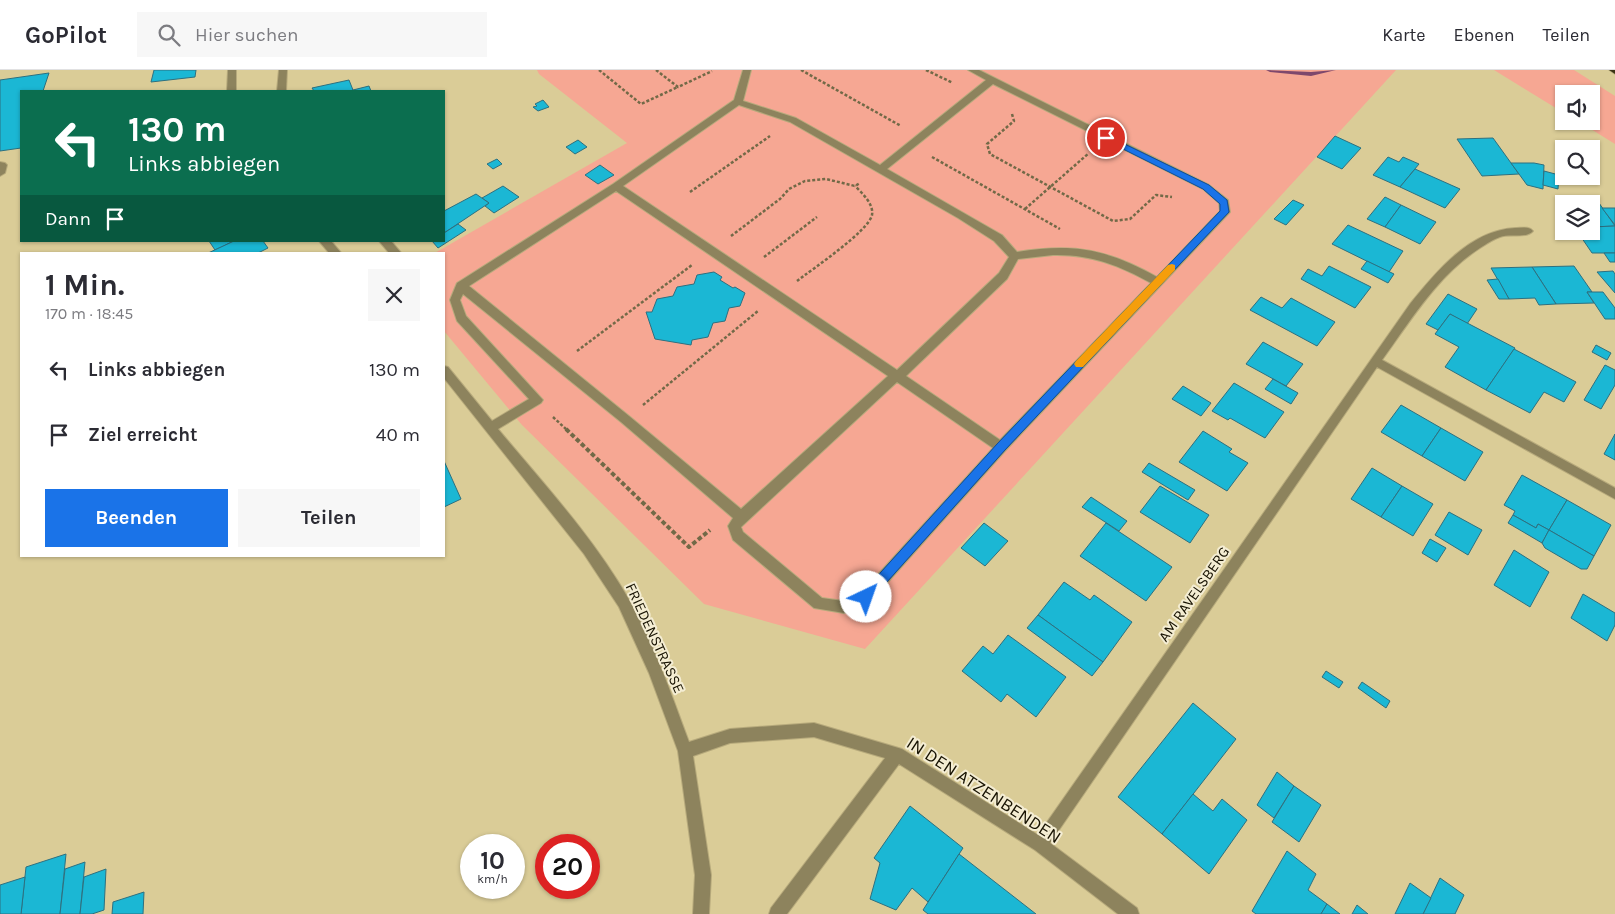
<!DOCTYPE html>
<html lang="de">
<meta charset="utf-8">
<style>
body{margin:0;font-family:Karla,sans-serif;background:#f7f7f7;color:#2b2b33;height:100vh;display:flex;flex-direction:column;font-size:19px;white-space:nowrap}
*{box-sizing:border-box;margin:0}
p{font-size:16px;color:#7c7c81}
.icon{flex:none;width:28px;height:28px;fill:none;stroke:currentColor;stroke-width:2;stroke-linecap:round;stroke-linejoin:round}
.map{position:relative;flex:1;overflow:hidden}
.panel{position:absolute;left:20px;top:182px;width:425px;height:305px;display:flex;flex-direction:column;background:#fff;border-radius:0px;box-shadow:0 1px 4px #0004}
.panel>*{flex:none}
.banner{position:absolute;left:20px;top:20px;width:425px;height:152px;border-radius:0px;box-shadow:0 1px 4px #0004;background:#0b6e4f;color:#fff;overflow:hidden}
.fabs{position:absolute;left:1555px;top:15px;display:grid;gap:10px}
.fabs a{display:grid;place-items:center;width:45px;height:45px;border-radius:0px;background:#fff;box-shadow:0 1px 4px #0004;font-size:25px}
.speed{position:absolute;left:460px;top:764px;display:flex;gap:10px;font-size:25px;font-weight:700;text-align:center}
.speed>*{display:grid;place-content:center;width:65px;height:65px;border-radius:50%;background:#fff;box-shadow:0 1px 4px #0004;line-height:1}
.speed small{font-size:12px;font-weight:400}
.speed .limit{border:8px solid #d22;background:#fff;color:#111}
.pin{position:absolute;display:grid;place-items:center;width:42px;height:42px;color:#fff;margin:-21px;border:2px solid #fff;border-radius:50%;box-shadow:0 1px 5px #0007}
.me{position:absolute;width:55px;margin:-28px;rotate:42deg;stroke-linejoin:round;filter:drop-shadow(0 0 4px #0008)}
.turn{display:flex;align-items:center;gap:18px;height:105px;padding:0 25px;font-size:22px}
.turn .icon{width:65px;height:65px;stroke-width:2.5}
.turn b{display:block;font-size:35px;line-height:42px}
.then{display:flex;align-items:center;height:48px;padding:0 25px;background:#0003;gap:10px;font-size:19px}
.round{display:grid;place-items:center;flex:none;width:52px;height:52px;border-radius:0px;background:#f7f7f7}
.headline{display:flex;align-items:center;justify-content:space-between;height:85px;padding:0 25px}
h1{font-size:30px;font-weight:700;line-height:38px}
.cta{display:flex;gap:10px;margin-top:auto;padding:10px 25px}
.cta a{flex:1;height:58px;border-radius:0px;background:#1a73e8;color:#fff;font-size:20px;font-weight:700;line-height:58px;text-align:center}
.cta a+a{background:#f7f7f7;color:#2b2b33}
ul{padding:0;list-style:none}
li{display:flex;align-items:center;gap:15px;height:65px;padding:0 25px}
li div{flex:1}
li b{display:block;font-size:19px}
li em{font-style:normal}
header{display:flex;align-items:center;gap:30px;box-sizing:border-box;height:70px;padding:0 25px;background:#fff;border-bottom:1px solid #e1e1e2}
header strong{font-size:24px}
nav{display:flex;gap:28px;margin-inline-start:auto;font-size:18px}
.search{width:350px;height:45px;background:#f7f7f7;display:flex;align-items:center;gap:12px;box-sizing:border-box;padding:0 18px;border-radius:0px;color:#7c7c81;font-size:19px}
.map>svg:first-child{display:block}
.green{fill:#f6a793}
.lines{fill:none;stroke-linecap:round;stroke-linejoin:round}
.stream{fill:#7e486c;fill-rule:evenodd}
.building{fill:#1bb7d4;stroke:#2d7080}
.minor-casing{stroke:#b7aa7c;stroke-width:2}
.highway-casing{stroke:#b7aa7c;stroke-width:1}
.path-far1{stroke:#726947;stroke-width:2.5;stroke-dasharray:3 2;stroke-linecap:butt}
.path{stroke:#726947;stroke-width:4;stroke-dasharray:4.5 2.5;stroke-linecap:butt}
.minor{fill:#8d835d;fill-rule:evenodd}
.highway{fill:#3b3314;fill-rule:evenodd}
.route{fill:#1a73e8;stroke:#114b97}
.slow{fill:#f59e0b}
.labels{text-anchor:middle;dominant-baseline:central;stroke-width:4;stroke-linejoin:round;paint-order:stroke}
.street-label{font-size:15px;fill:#161100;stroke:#f4edd3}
.near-street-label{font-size:18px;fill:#161100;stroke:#f4edd3}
</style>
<header>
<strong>GoPilot</strong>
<div class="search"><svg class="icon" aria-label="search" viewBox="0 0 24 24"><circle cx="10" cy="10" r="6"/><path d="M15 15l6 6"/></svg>Hier suchen</div>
<nav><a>Karte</a><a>Ebenen</a><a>Teilen</a></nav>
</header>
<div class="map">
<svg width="1615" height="844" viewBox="0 0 1615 844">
<rect width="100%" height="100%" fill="#dacc97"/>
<g class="green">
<path d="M537 0H1396L865 579 704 534 522 355 444 261V184H433L627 73 539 4Z"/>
<path d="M1494 0H1574L1615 26V74L1578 51H1591V24H1564V43Z"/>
</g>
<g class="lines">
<path class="stream" d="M1266 0 1311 2 1336 0 1311 6 1270 2Z"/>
</g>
<g class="building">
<path d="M154 0H196L195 7 151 12Z"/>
<path d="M49 3 43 21H21V78L0 81V10Z"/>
<path d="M349 10 353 20 350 21H314L312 18Z"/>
<path d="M369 16 371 21H350L353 20Z"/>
<path d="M543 30 549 37 538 41 533 37 537 36 535 34Z"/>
<path d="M1335 66 1361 78 1342 99 1317 87Z"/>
<path d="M1493 68 1511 93 1519 104 1482 106 1457 69Z"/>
<path d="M578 70 587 77 575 84 566 77Z"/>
<path d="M1388 87 1399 92 1403 87 1419 94 1400 117 1373 105Z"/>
<path d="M497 89 502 94 493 99 487 94Z"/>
<path d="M1511 93H1534L1544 95 1543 119 1527 115Z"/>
<path d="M600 95 614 105 598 114 585 105Z"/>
<path d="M1415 99 1460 119 1445 138 1400 117Z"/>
<path d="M1544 101 1559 105 1558 119 1543 115Z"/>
<path d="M503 116 519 127 494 143 485 136 489 133 482 128Z"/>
<path d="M476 124 489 133 444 163V141Z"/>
<path d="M1385 127 1401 135 1385 157 1367 149Z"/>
<path d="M1293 130 1304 135 1286 155 1274 149Z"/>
<path d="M1599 133 1615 156 1591 157V134H1571Z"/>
<path d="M1401 135 1436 152 1420 174 1385 157Z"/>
<path d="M1602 138H1615V155Z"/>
<path d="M458 154 466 160 438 178 432 171H444V163Z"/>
<path d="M1348 155 1403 181 1389 202 1332 174Z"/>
<path d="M1615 156V183H1592L1577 161H1591V157Z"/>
<path d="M209 171H234L215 180Z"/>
<path d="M234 171H263L268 178 256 184H206Z"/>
<path d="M1604 183H1615V192H1610Z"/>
<path d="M1367 191 1394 204 1388 213 1361 199Z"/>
<path d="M1329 196 1371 217 1355 238 1301 209 1308 199 1322 206Z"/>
<path d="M1574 196 1592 222H1587L1594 233 1556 234 1532 197Z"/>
<path d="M1532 197 1556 234 1539 235 1535 228 1509 229 1491 198Z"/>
<path d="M1613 201 1615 204V223L1597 202Z"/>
<path d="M714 202 722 207 720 210 733 218 735 217 745 223 740 236 729 238 725 251 713 253 708 267 692 270 691 275 655 269 646 242H652L657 229 673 226 677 217 694 214 697 205Z"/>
<path d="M1498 209 1509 229H1499L1487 210Z"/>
<path d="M1587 222H1603L1615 238V249H1605Z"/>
<path d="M1448 224 1477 239 1467 254 1450 244 1438 260 1426 254Z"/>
<path d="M1261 227 1282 238 1291 228 1335 252 1317 276 1250 240Z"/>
<path d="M1450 244 1515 278 1486 320 1445 297 1459 277 1435 264Z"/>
<path d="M1263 272 1303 294 1286 316 1246 294Z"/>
<path d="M1596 275 1611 283 1607 290 1592 282Z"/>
<path d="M1514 279 1576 312 1564 332 1544 322 1530 343 1486 320Z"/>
<path d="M1605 295 1615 300V315L1601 339 1584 330Z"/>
<path d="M1273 309 1298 323 1291 334 1265 319Z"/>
<path d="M1234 313 1284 342 1265 368 1230 348 1228 350 1212 341Z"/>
<path d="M1183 316 1211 333 1201 346 1172 329Z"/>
<path d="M1401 335 1441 358 1422 386 1381 362Z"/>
<path d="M1441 358 1483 382 1465 411 1422 386Z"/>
<path d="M1203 361 1232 379 1229 382 1248 393 1227 421 1179 392Z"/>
<path d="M1615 364V390L1604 384Z"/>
<path d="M444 391 461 429 444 437Z"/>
<path d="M1149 393 1195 420 1188 430 1142 402Z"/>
<path d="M1372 398 1402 416 1381 447 1351 429Z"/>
<path d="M1522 405 1567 430 1549 460 1538 454 1536 458 1513 445 1515 441 1504 435Z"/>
<path d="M1160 416 1209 445 1190 473 1140 442Z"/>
<path d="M1402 416 1433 434 1413 466 1381 447Z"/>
<path d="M1091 427 1127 451 1119 461 1082 437Z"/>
<path d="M1567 430 1611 455 1594 486 1549 460Z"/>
<path d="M1449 442 1482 460 1468 485 1435 465Z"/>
<path d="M1513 445 1536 458 1538 454 1549 460 1542 473 1508 453Z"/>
<path d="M984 453 1008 471 985 496 961 478Z"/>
<path d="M1106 453 1172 497 1146 531 1080 486Z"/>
<path d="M1549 460 1594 486 1587 499H1581L1545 478 1542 473Z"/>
<path d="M1430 469 1446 478 1437 492 1422 483Z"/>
<path d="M1514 480 1549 502 1530 537 1494 515Z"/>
<path d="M1064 512 1090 530 1094 525 1132 552 1103 592 1038 545Z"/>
<path d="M1583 524 1615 543V555L1607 571 1571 548Z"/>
<path d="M1038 545 1103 592 1092 606 1027 558Z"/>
<path d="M1008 565 1066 607 1036 647 1007 624 1001 632 962 601 983 576 993 584Z"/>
<path d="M1326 601 1343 612 1339 618 1322 607Z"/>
<path d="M1362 612 1390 631 1386 638 1358 618Z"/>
<path d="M1193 633 1236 669 1162 764 1118 727Z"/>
<path d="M1277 702 1294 716 1274 748 1257 735Z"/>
<path d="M1294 716 1321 735 1299 772 1272 752Z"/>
<path d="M1193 724 1213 741 1222 729 1247 750 1209 804 1162 764Z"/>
<path d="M910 736 963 778 928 832 912 818 896 840 870 829 880 793 874 788Z"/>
<path d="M1287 781 1316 804 1308 820 1327 834 1321 844H1256L1252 841Z"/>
<path d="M66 784 60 844H21L26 797Z"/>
<path d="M959 784 1036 844H928L923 840Z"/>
<path d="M85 792 80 844H60L65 799Z"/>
<path d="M106 799 104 840 92 844H80L84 807Z"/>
<path d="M25 807 21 844H0V815Z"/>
<path d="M1440 808 1464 825 1455 844H1423Z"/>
<path d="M1410 813 1431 828 1423 844H1395Z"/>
<path d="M144 822 143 844H112L113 832Z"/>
<path d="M1327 834 1340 844H1321Z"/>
<path d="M1357 835 1368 844H1352Z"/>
</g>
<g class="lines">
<g class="minor-casing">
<g id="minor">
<path d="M228 0H236V21H227Z"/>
<path d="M279 0H287L286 21H277Z"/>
<path d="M743 0H751L743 31 796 48 880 95 986 10 968 0H979L1209 115 1228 130 1230 142 1005 381 871 531 844 543 814 538 733 470 728 456 733 448 621 352 463 224 460 230 466 246 543 330 541 333 498 359C543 413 593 467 628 528 654 573 671 624 689 672L730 659 814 653 902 679 1038 765 1410 234C1436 202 1470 160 1515 158 1522 158 1529 156 1533 161 1526 169 1510 163 1500 167 1494 169 1486 174 1480 178 1438 205 1411 250 1382 290L1615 418V429L1377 297 1050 773 1137 838 1139 844H1118L1035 780 899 694 787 844H769L771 838 885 688 814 667 730 673 693 686 711 805 709 844H693L695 805 678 681 649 603 619 537 584 484 444 308V296L448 297 492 351 529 329 457 251 450 230 457 213 613 114 734 30ZM993 14 1203 119 1219 133 1220 141 1157 207C1107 179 1074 173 1017 182L1002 165 887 99ZM739 35 790 52 958 148 994 171 1009 187 999 203 897 300 623 116ZM616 121 888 306 741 439 629 346 469 216ZM1053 185C1089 184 1119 195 1151 213L1000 370 906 306 1007 209 1018 189ZM897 312 993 378 861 523 843 531 822 528 743 462 741 457Z"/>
<path d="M0 92 5 93 7 95 5 103 0 106Z"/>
<path d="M319 171H331L342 184H330Z"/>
<path d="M379 171H391L402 184H390Z"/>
</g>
</g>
<g class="highway-casing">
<path id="highway" d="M1609 0H1615V4Z"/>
</g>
<g class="path-far1">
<path d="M599 0 641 34 678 17"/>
<path d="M656 0 678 17 712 1"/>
<path d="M801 0 901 56"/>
<path d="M926 0 953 13"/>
<path d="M1012 44 1014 51 987 74 990 84 1113 151 1130 149 1156 125 1172 127"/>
<path d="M932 87 1060 159"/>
<path d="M690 122 770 66"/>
<path d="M1025 139 1089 83"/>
<path d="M731 166 780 129 789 119 805 111 826 109 855 116 860 113"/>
<path d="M764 187 817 147"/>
<path d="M797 211C811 200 869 161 872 145 874 134 862 123 855 116"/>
<path d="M577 281 692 195"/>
<path d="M643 335 758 241"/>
<path d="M553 347 567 360"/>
</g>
<path class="path" d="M566 359 689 477 710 460"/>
<use href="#minor" class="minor"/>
<use href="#highway" class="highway"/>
</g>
<path class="route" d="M1106 65 1209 115 1227 130 1229 142 1005 380 870 531 866 532 862 531 860 527 862 523 997 374 1220 141V134L1203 119 1103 69 1102 68Z"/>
<path class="slow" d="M1172 194 1175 195V200L1083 297H1076L1074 294 1076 291 1168 195Z"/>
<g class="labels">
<g class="street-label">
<text transform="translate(1194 524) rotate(-55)">AM RAVELSBERG</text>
<text transform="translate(655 568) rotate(65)">FRIEDENSTRASSE</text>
</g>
<g class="near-street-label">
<text transform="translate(984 720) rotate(33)">IN DEN ATZENBENDEN</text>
</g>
</g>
</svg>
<div class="fabs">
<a><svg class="icon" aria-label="sound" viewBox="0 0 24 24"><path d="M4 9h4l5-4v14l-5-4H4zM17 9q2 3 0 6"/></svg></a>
<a><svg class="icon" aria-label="search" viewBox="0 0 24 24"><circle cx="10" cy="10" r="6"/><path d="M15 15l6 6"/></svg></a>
<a><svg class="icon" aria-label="layers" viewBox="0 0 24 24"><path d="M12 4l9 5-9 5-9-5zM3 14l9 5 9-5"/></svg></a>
</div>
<div class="speed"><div>10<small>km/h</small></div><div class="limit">20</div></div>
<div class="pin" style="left:1106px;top:68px;background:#d93025"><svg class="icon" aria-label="arrive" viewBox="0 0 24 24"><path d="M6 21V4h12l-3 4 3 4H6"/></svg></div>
<svg class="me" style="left:866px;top:527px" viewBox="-20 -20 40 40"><circle r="19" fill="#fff"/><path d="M0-13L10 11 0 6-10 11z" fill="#1a73e8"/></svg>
<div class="banner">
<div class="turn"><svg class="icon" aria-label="left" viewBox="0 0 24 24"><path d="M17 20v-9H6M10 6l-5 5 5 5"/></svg><div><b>130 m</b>Links abbiegen</div></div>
<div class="then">Dann<svg class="icon" aria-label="arrive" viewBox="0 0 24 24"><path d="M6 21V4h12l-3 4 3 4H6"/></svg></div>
</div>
<section class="panel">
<div class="headline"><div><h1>1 Min.</h1><p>170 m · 18:45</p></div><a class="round"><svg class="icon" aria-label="close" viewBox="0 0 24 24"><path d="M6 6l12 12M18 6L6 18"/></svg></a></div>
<ul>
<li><svg class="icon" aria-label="left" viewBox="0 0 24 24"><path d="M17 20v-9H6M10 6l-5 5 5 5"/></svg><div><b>Links abbiegen</b></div><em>130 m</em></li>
<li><svg class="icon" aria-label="arrive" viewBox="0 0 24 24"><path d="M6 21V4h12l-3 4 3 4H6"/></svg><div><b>Ziel erreicht</b></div><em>40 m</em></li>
</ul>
<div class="cta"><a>Beenden</a><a>Teilen</a></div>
</section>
</div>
